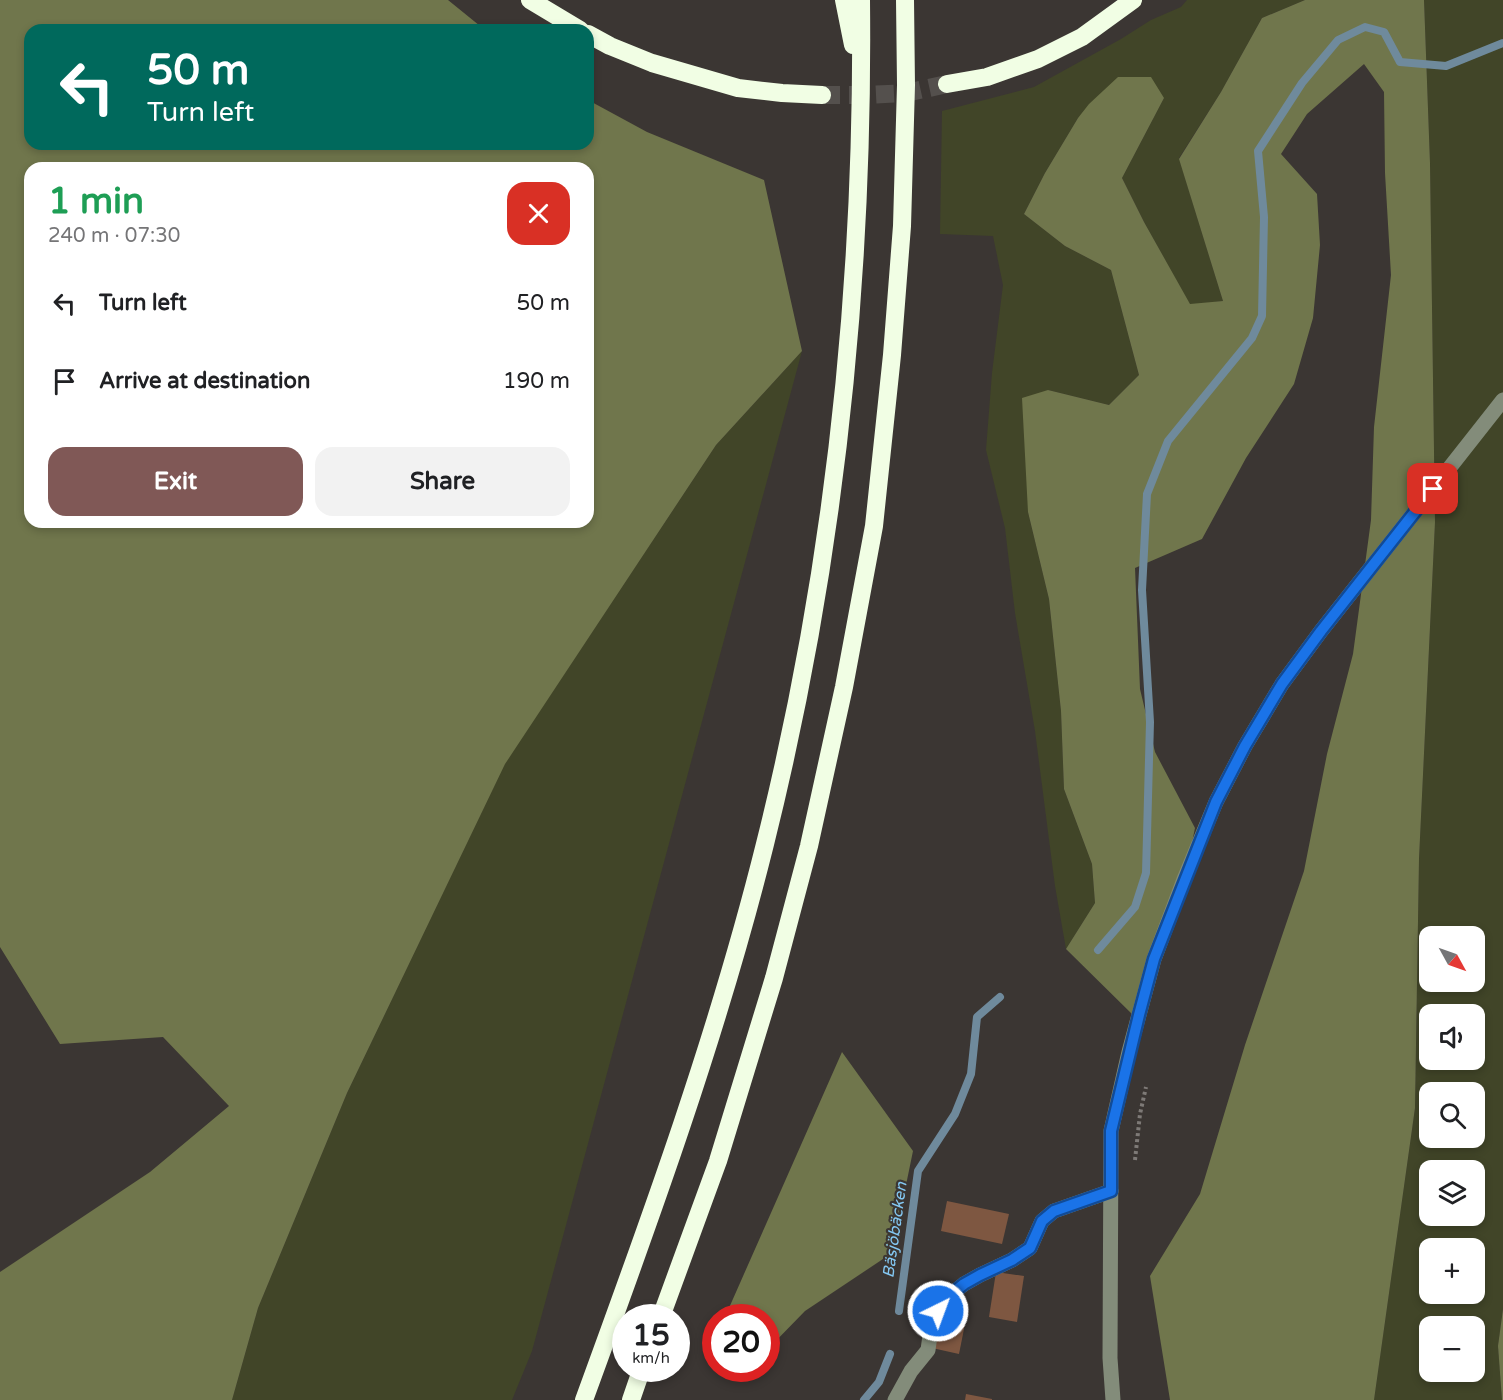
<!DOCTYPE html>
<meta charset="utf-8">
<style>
body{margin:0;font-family:"Varela Round",sans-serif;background:#f2f2f2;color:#202124;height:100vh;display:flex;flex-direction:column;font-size:22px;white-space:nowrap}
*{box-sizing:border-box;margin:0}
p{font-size:20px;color:#757577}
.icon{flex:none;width:33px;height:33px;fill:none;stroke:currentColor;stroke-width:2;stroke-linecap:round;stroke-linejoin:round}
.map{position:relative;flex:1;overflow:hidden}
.side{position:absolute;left:24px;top:162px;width:570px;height:366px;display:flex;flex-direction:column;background:#fff;border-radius:18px;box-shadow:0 3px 9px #0003}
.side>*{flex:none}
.banner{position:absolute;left:24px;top:24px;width:570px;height:126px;border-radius:18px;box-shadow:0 3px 9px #0003;background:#00695c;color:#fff;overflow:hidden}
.needle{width:39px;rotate:130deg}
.tools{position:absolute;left:1419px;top:926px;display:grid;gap:12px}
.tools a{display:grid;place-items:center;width:66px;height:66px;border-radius:12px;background:#fff;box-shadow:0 3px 9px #0003;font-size:30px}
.speed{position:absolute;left:612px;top:1304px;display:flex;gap:12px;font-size:30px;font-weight:700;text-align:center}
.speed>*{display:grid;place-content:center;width:78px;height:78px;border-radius:50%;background:#fff;box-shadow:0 3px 9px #0003;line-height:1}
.speed small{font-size:15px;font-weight:400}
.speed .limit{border:9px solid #d22;background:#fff;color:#111}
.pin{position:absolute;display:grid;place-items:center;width:51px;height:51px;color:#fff;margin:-26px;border-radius:12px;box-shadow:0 3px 9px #0006}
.me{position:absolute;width:66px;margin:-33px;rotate:42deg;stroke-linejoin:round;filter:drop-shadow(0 0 4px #0008)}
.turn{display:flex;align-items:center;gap:21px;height:126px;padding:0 24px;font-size:27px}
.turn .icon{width:78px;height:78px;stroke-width:2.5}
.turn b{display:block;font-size:42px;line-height:51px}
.round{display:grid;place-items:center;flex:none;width:63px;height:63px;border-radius:18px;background:#f2f2f2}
.overview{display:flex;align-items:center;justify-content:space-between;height:102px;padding:0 24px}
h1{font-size:36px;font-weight:700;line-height:45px;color:#1e9e55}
.action{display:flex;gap:12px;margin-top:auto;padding:12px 24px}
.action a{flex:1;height:69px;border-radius:18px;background:#805856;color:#fff;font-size:24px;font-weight:700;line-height:69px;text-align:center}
.action a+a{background:#f2f2f2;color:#202124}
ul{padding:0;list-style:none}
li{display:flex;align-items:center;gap:18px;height:78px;padding:0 24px}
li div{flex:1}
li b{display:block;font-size:22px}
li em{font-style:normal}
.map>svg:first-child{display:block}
.green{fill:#414528;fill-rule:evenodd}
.forest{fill:#70764c;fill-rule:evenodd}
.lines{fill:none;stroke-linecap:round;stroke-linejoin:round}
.stream{stroke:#6f8a9c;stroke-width:8}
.building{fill:#7e5741}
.highway-tunnel{stroke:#54504d;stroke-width:18;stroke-dasharray:18 9;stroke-linecap:butt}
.path{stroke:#7e7a77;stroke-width:4;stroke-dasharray:3 3;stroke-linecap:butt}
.minor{stroke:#838c7a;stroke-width:15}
.highway{stroke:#f1fee4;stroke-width:18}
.route-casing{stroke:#114b97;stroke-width:15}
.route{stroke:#1a73e8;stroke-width:10}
.labels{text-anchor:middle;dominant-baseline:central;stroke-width:4.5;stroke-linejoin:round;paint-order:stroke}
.water-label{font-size:16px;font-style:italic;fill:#84c8f3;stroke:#3b3633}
</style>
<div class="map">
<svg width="1503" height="1400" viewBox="0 0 1503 1400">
<rect width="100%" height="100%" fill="#3b3633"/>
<g class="green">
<path d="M1187 0H1305L1262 18 1221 92 1179 158 1223 301 1190 305 1144 222 1122 178 1164 98 1078 118 1045 173 1024 214 1065 246 1111 270 1139 375 1109 405 1048 390 1028 512 1049 599 1061 711 1064 789 1092 864 1095 903 1066 949 1055 886 1035 731 1015 613 1005 528 986 450 992 373 1003 285 993 236 940 234 942 111 1034 87 1121 39 1151 20 1181 7Z"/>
<path d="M1424 0H1503V1309L1498 1346 1502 1400H1374L1415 1108 1419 859 1435 522 1430 163ZM1430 936H1474V981H1430ZM1430 1014H1474V1059H1430ZM1430 1092H1474V1137H1430ZM1430 1170H1474V1215H1430ZM1430 1248H1474V1293H1430ZM1430 1326H1474V1371H1430Z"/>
<path d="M802 351 532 1351 512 1400H232L258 1308 347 1093 505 763 716 445Z"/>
</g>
<g class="forest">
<path d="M0 0H448L485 30H30V144H588V100L647 132 764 180 802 351 716 445 505 764 347 1093 258 1308 232 1400H0V1272L150 1172 229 1106 163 1037 60 1044 0 947ZM30 168H588V522H30Z"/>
<path d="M1305 0H1424L1430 163 1435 522 1419 859 1415 1108 1374 1400H1170L1150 1276 1200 1194 1245 1045 1304 871 1327 754 1353 654 1371 520 1374 427 1391 275 1385 173 1384 92 1364 64 1307 114 1281 154 1317 194 1320 245 1313 318 1294 384 1246 458 1202 539 1135 568 1140 689 1155 752 1195 828 1176 920 1134 1016 1066 949 1095 903 1092 864 1064 789 1061 711 1049 599 1028 512 1022 398 1048 390 1109 405 1139 375 1111 270 1065 246 1024 214 1045 173 1078 118 1089 104 1118 77H1151L1164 98 1122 178 1144 222 1190 304 1223 301 1179 159 1221 92 1262 18Z"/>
<path d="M842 1052 913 1151 892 1253 805 1311 767 1350 766 1317H725Z"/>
<path d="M1503 1309V1400H1502L1498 1346Z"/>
</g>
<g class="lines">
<g class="stream">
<path d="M1098 950 1135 907 1146 873 1150 722 1142 590 1147 494 1168 441 1252 338 1262 316 1264 217 1258 151 1302 83 1338 40 1365 27 1384 32 1400 62 1446 66 1503 43"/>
<path d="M899 1311 918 1171 955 1114 971 1074 977 1017 1000 997"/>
<path d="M864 1400 879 1382 890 1354"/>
</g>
</g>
<g class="building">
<path d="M947 1201 1009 1214 1002 1244 941 1231Z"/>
<path d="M996 1272 1024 1276 1017 1322 989 1317Z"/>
<path d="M939 1313 966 1319 959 1354 932 1348Z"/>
<path d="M966 1394 992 1399V1400H965Z"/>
</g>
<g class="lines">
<path class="highway-tunnel" d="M822 95H867L906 93 947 84"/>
<path class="path" d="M1135 1160 1140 1114 1146 1087"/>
<g class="minor">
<path d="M895 1400 911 1371 928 1350 932 1321 944 1300 964 1284 980 1275 1012 1260 1030 1248 1042 1221 1054 1211 1111 1191"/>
<path d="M1113 1400 1110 1358 1111 1131 1129 1052 1154 959 1185 877 1216 802 1245 746 1282 684 1321 631 1503 400"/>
</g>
<g class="highway">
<path d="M530 0 580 30"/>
<path d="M844 0 853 45"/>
<path d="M588 34 610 46 652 63 738 88 782 93 822 95"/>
<path d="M947 84 987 77 1038 59 1082 37 1133 0"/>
<path d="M661 1317 718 1161 774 978 809 846 844 687 874 526 892 355 902 226 906 85 905 0"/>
<path d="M584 1400C651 1217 718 1033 765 844 834 568 864 284 861 0"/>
<path d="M631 1400 642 1368"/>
</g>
</g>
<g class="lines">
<g class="route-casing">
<path id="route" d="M938 1311 944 1300 964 1284 980 1275 1012 1260 1030 1248 1042 1221 1054 1211 1111 1191V1131L1139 1015 1154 959 1216 802 1245 746 1282 684 1321 631 1433 489"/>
</g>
<use href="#route" class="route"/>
</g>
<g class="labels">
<g class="water-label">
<text transform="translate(895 1230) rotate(-82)">Bäsjöbäcken</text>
</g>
</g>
</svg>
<div class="tools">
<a><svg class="needle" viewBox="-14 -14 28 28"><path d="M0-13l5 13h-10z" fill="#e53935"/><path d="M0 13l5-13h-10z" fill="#757577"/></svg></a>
<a><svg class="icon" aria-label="sound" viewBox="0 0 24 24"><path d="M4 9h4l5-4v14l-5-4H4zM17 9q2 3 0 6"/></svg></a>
<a><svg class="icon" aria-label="search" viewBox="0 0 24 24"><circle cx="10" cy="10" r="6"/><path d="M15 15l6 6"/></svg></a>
<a><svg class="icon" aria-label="layers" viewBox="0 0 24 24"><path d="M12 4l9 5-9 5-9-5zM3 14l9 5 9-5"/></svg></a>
<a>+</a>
<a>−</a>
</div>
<div class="speed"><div>15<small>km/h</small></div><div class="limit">20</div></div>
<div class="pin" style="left:1433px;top:489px;background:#d93025"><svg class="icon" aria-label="arrive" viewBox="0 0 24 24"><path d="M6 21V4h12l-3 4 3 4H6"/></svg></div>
<svg class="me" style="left:938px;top:1311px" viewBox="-20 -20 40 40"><circle r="17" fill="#1a73e8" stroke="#fff" stroke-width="3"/><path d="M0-11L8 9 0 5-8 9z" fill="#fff"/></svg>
<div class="banner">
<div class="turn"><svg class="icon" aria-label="left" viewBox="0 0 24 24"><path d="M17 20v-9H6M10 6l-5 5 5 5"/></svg><div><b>50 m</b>Turn left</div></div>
</div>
<section class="side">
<div class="overview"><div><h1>1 min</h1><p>240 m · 07:30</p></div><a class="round" style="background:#d93025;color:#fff"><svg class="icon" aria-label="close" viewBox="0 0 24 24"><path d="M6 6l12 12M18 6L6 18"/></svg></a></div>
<ul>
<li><svg class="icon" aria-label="left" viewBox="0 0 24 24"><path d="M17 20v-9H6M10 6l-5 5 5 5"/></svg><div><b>Turn left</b></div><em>50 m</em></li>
<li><svg class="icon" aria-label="arrive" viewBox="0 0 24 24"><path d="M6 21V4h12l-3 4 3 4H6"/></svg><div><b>Arrive at destination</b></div><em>190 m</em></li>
</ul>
<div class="action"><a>Exit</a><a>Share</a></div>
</section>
</div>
